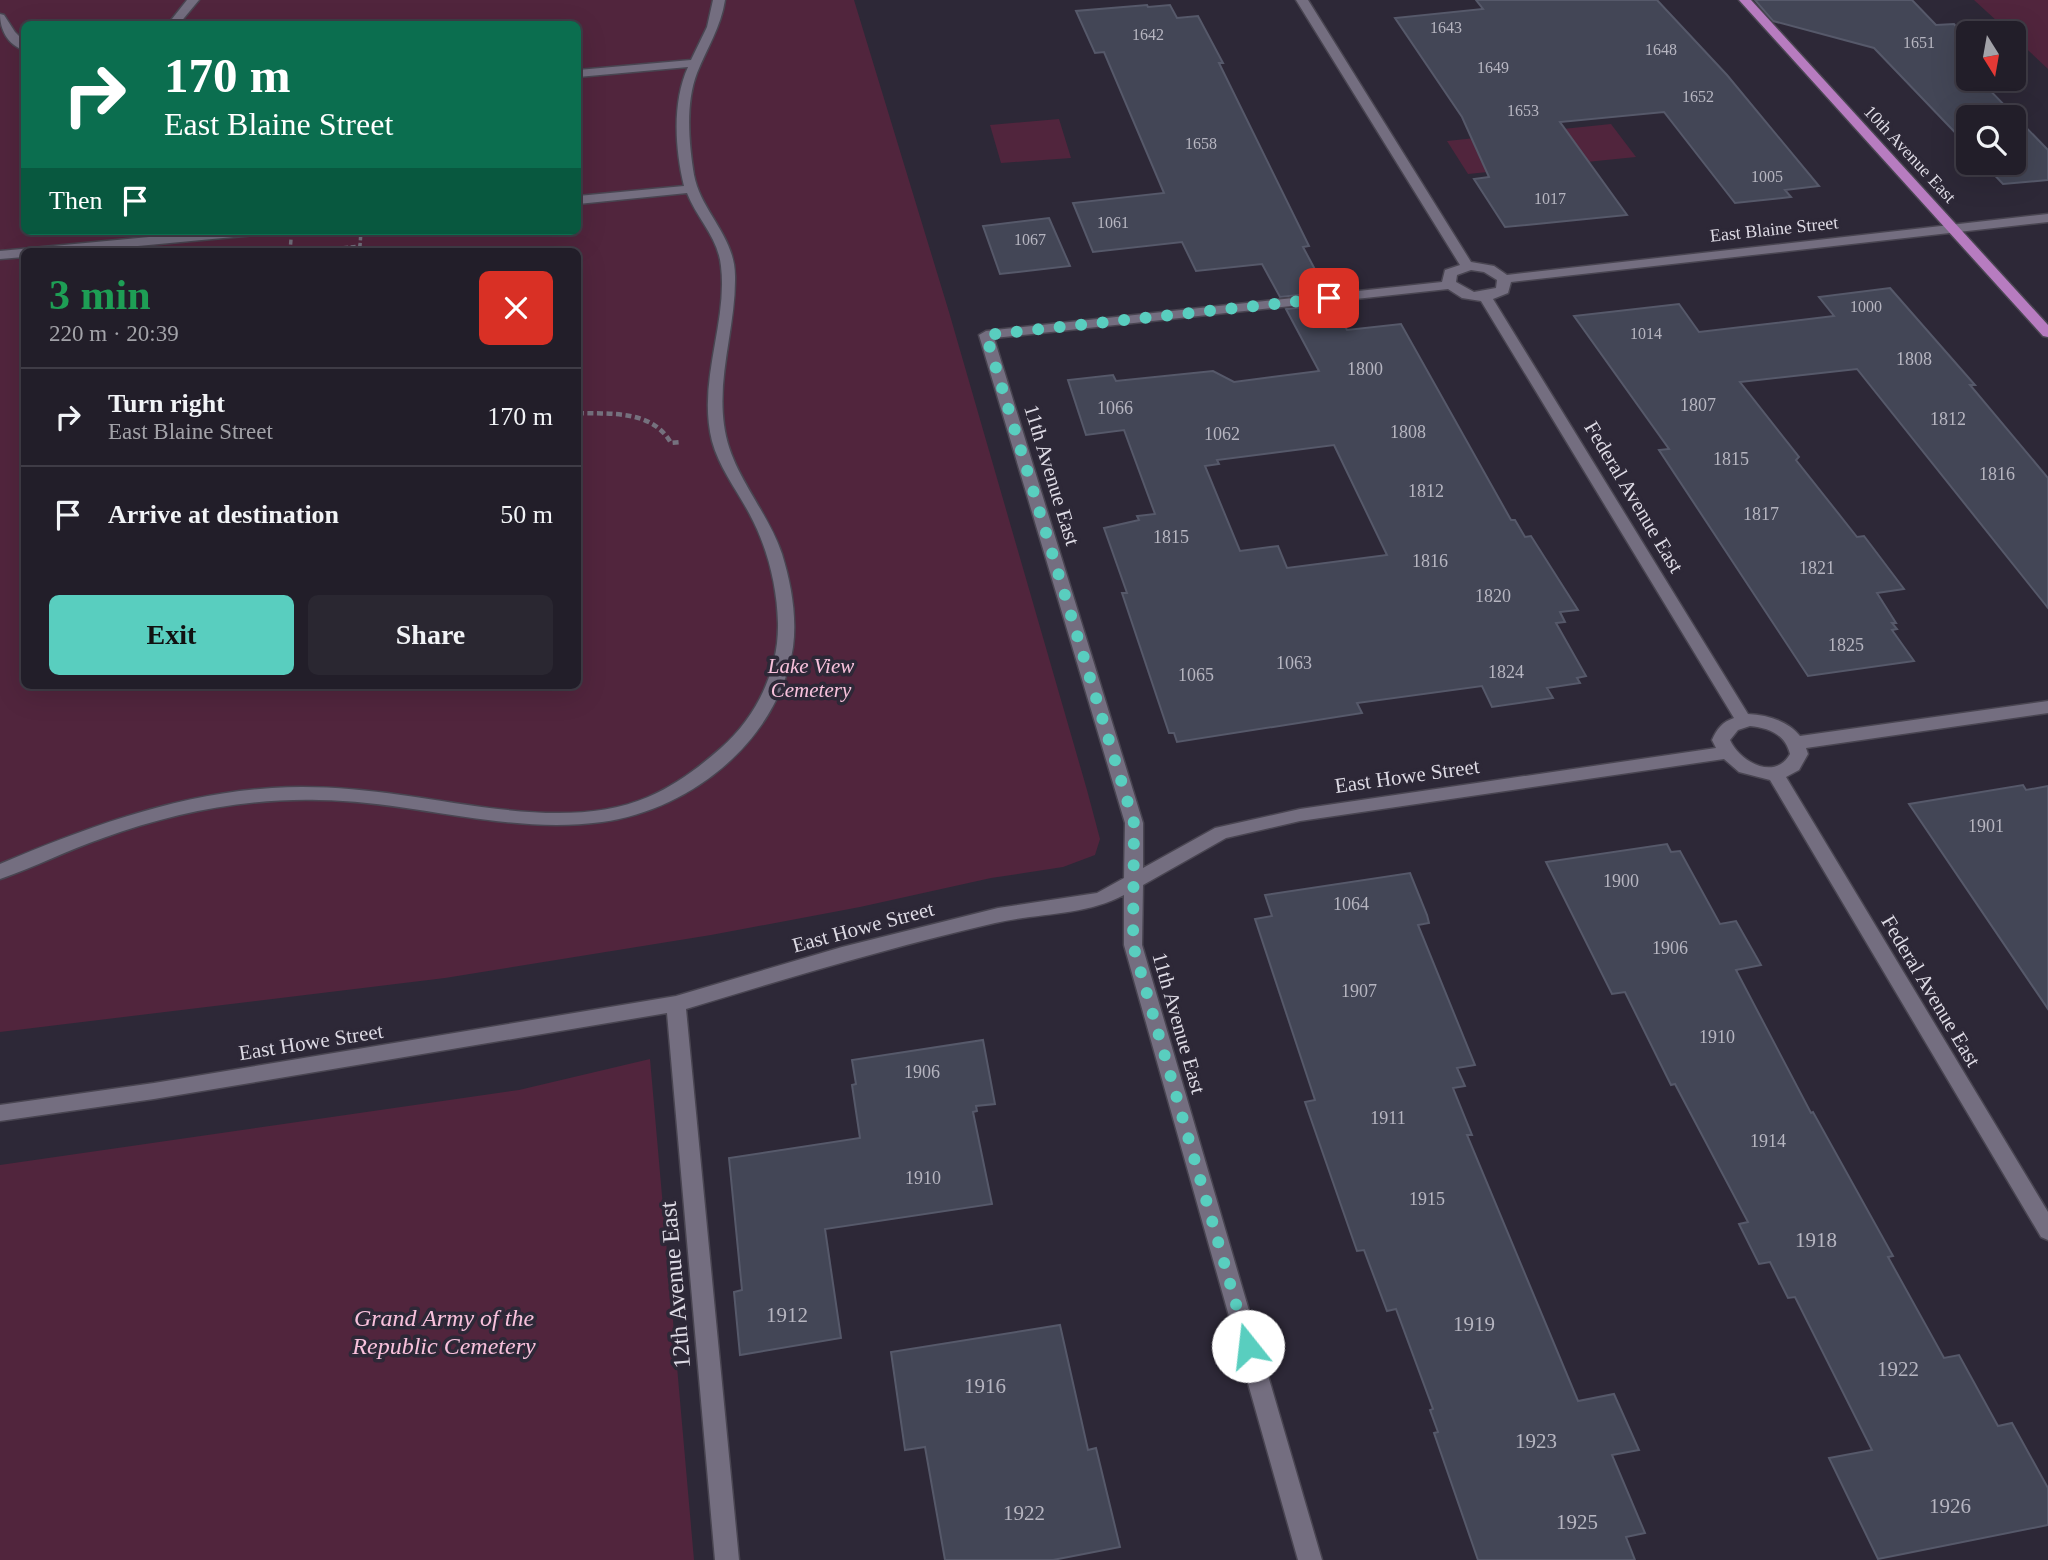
<!DOCTYPE html>
<meta charset="utf-8">
<style>
body{margin:0;font-family:Georgia,serif;background:#2a2731;color:#f1f3f6;height:100vh;display:flex;flex-direction:column;font-size:26px;white-space:nowrap}
*{box-sizing:border-box;margin:0}
p{font-size:23px;color:#a2a2a8}
.icon{flex:none;width:38px;height:38px;fill:none;stroke:currentColor;stroke-width:2;stroke-linecap:round;stroke-linejoin:round}
.map{position:relative;flex:1;overflow:hidden}
.sheet{position:absolute;left:21px;top:248px;width:560px;height:441px;display:flex;flex-direction:column;background:#221e29;border-radius:10px;box-shadow:0 7px 28px #0002,0 0 0 2px #3f3c46}
.sheet>*{flex:none}
.hud{position:absolute;left:21px;top:21px;width:560px;height:214px;border-radius:10px;box-shadow:0 7px 28px #0002,0 0 0 2px #3f3c46;background:#0b6e4f;color:#fff;overflow:hidden}
.needle{width:46px;rotate:169deg}
.controls{position:absolute;left:1956px;top:21px;display:grid;gap:14px}
.controls a{display:grid;place-items:center;width:70px;height:70px;border-radius:10px;background:#221e29;box-shadow:0 7px 28px #0002,0 0 0 2px #3f3c46;font-size:35px}
.pin{position:absolute;display:grid;place-items:center;width:60px;height:60px;color:#fff;margin:-30px;border-radius:14px;box-shadow:0 4px 10px #0006}
.me{position:absolute;width:77px;margin:-38px;rotate:344deg;stroke-linejoin:round;filter:drop-shadow(0 0 5px #0008)}
.turn{display:flex;align-items:center;gap:24px;height:147px;padding:0 28px;font-size:32px}
.turn .icon{width:91px;height:91px;stroke-width:2.5}
.turn b{display:block;font-size:49px;line-height:60px}
.then{display:flex;align-items:center;height:66px;padding:0 28px;background:#0003;gap:14px;font-size:26px}
.round{display:grid;place-items:center;flex:none;width:74px;height:74px;border-radius:10px;background:#2a2731}
.headline{display:flex;align-items:center;justify-content:space-between;height:119px;padding:0 28px}
h1{font-size:42px;font-weight:700;line-height:52px;color:#1e9e55}
.action{display:flex;gap:14px;margin-top:auto;padding:14px 28px}
.action a{flex:1;height:80px;border-radius:10px;background:#59cebf;color:#111;font-size:28px;font-weight:700;line-height:80px;text-align:center}
.action a+a{background:#2a2731;color:#f1f3f6}
ul{padding:0;list-style:none}
li{display:flex;align-items:center;gap:21px;height:98px;padding:0 28px;border-top:2px solid #3f3c46}
li div{flex:1}
li b{display:block;font-size:26px}
li em{font-style:normal}
.map>svg:first-child{display:block}
.green{fill:#51253d;fill-rule:evenodd}
.building{fill:#434656;stroke:#56596a;stroke-width:2;fill-rule:evenodd}
.lines{fill:none;stroke-linecap:round;stroke-linejoin:round}
.minor-casing{stroke:#494551;stroke-width:3}
.major-casing{stroke:#494551;stroke-width:3}
.path-far1{stroke:#75717e;stroke-width:3.5;stroke-dasharray:5 2.5;stroke-linecap:butt}
.path{stroke:#75717e;stroke-width:4.5;stroke-dasharray:6 3.5;stroke-linecap:butt}
.minor{fill:#746e80;fill-rule:evenodd}
.major{fill:#b77cc0;fill-rule:evenodd}
.route{stroke:#59cebf;stroke-width:12;stroke-dasharray:0 21.6}
.labels{text-anchor:middle;dominant-baseline:central;stroke-width:7;stroke-linejoin:round;paint-order:stroke}
.far-number-label{font-size:16px;fill:#b6b5c0}
.far-street-label{font-size:18px;fill:#dddae4;stroke:#2d2837}
.number-label{font-size:18px;fill:#b6b5c0}
.street-label{font-size:21px;fill:#dddae4;stroke:#2d2837}
.park-label{font-size:21px;font-style:italic;fill:#f8c1dc;stroke:#2d2837}
.near-number-label{font-size:21px;fill:#b6b5c0}
.near-street-label{font-size:24px;fill:#dddae4;stroke:#2d2837}
.near-park-label{font-size:24px;font-style:italic;fill:#f8c1dc;stroke:#2d2837}
</style>
<div class="map">
<svg width="2048" height="1560" viewBox="0 0 2048 1560">
<rect width="100%" height="100%" fill="#2d2837"/>
<g class="green">
<path d="M0 0H854L949 312 1087 790 1100 839 1095 855 1063 867 991 878 860 907 711 935 445 978 0 1032ZM24 24H578V231H24ZM24 252H578V686H24Z"/>
<path d="M1974 0H2048V69L2014 37V33H2010Z"/>
<path d="M1059 119 1071 158 1001 163 990 125Z"/>
<path d="M1611 124 1636 157 1468 174 1447 141Z"/>
<path d="M650 1059 694 1560H0V1165L519 1090Z"/>
</g>
<g class="building">
<path d="M1476 0H1657L1727 75 1819 186 1785 190 1791 197 1735 203 1664 112 1560 122 1627 215 1505 227 1474 179 1489 177 1462 117 1395 18 1483 9Z"/>
<path d="M1755 0H1912L1936 25 1954 24 1969 41V80L1979 79 2048 150V180L2003 184 1983 163H2014V117H1969V147L1874 48 1773 21Z"/>
<path d="M1147 5 1148 7 1170 5 1177 18 1198 16 1223 63H1219L1309 246 1303 247 1327 292 1280 297 1262 264 1196 271 1182 242 1093 252 1073 203 1164 193 1104 52 1095 53 1076 11Z"/>
<path d="M1049 218 1070 266 1000 274 983 226Z"/>
<path d="M1890 288 1975 385H1970L2048 478V608L1857 369 1740 382 1799 457 1796 460 1857 537 1864 536 1904 589 1877 593 1896 623H1892L1897 629 1892 630 1914 661 1808 676 1659 450 1669 449 1574 316 1679 304 1699 332 1834 316 1819 297Z"/>
<path d="M1333 304 1347 330 1401 324 1511 520H1515L1525 537 1531 536 1578 610 1560 612 1565 622 1556 623 1586 676 1577 678 1580 683 1547 688 1553 698 1492 707 1482 686 1357 703 1362 713 1177 742 1174 733H1169L1122 593H1127L1104 528 1139 520 1137 516 1155 514 1124 430 1086 435 1068 380 1113 375 1116 381 1213 371 1234 382 1319 371 1286 309ZM1334 445 1387 555 1287 568 1278 546 1240 551 1205 466 1219 464 1217 460Z"/>
<path d="M2023 785 2026 790 2048 786V1009L1909 804Z"/>
<path d="M1667 844 1671 852 1680 851 1720 924 1736 921 1761 965 1736 970 1811 1113 1813 1112 1893 1256 1888 1257 1944 1358 1959 1355 1998 1426 2012 1423 2048 1488V1525L1878 1559 1829 1458 1872 1450 1795 1297 1788 1298 1770 1262 1759 1264 1739 1224 1748 1222 1675 1084 1671 1085 1625 992 1612 994 1546 862Z"/>
<path d="M1410 873 1427 915 1429 923 1418 925 1475 1065 1457 1068 1465 1086 1453 1088 1472 1135H1467L1578 1401 1614 1394 1639 1450 1612 1455 1645 1533 1626 1537 1635 1560H1478L1434 1433 1438 1432 1430 1410 1433 1409 1396 1309 1387 1311 1364 1250 1357 1251 1305 1102 1315 1100 1255 919 1272 916 1265 895Z"/>
<path d="M983 1040 995 1104 976 1106 977 1111 973 1112 992 1204 825 1229 841 1338 740 1355 734 1292 742 1290 729 1158 860 1138 852 1085 856 1084 852 1060Z"/>
<path d="M1060 1325 1088 1450 1096 1448 1120 1547 1053 1560H945L925 1447 905 1450 891 1352Z"/>
</g>
<g class="lines">
<g class="minor-casing">
<g id="minor">
<path d="M187 0H199L179 24H168Z"/>
<path d="M713 0H725C721 27 707 48 697 73 685 104 689 144 694 175 701 212 735 236 735 276 736 326 717 374 724 425 730 473 767 509 782 554 791 583 797 616 793 647 779 740 691 810 602 822 507 835 414 801 319 800 245 798 172 813 103 838 68 850 35 867 0 879V864C87 827 177 794 272 788 316 785 358 789 401 795 477 805 575 829 648 797 676 785 698 768 721 748 756 717 779 671 778 623 777 585 767 546 749 513 736 489 719 467 712 441 697 381 728 323 721 266 718 237 697 219 687 193L578 204V196L684 186C675 149 672 102 688 67L578 77V70L691 60 707 27Z"/>
<path d="M1296 0H1308L1471 262 1494 266 1507 275 2048 214V222L1511 282 1508 293 1493 299 1748 714C1768 715 1788 721 1800 736L2048 701V713L1806 748 1808 754 1799 770 1786 777 2048 1212V1240L2041 1237 1770 780 1739 772 1724 759 1300 821 1226 838 1143 885 1142 945 1322 1560H1298L1124 945V895C1085 916 1037 913 995 923 891 947 788 978 686 1009L739 1560H715L667 1013 154 1099 0 1121V1105L154 1083 676 996 842 947 998 908 1097 893 1124 878 1125 823 979 335 986 331 1442 282 1445 270 1460 265ZM1471 270 1484 272 1497 280 1496 288 1474 292 1456 282 1457 275ZM1448 289 1462 298 1481 301 1734 718C1722 722 1717 729 1712 740L1716 748 1300 809 1215 828 1143 868V823L994 338ZM1750 726C1769 728 1785 734 1790 754 1775 781 1740 762 1730 740L1738 730Z"/>
<path d="M0 14 4 15 15 32 24 41V50C8 45 0 30 0 14Z"/>
<path d="M213 231H262L255 235 74 252H24V257L0 259V251Z"/>
</g>
</g>
<g class="major-casing">
<path id="major" d="M1739 0H1751L2048 325V337L2043 336Z"/>
</g>
<g class="path-far1">
<path d="M290 252 291 239"/>
<path d="M306 252 360 246 361 231"/>
</g>
<path class="path" d="M578 413C612 414 652 410 671 443L681 442"/>
<use href="#minor" class="minor"/>
<use href="#major" class="major"/>
</g>
<g class="lines">
<path class="route" d="M1248 1346 1133 945 1134 823 986 335 1329 298"/>
</g>
<g class="labels">
<g class="far-number-label">
<text x="1446" y="27">1643</text>
<text x="1148" y="34">1642</text>
<text x="1919" y="42">1651</text>
<text x="1661" y="49">1648</text>
<text x="1493" y="67">1649</text>
<text x="1698" y="96">1652</text>
<text x="1523" y="110">1653</text>
<text x="1201" y="143">1658</text>
<text x="1767" y="176">1005</text>
<text x="1550" y="198">1017</text>
<text x="1113" y="222">1061</text>
<text x="1030" y="239">1067</text>
<text x="1866" y="306">1000</text>
<text x="1646" y="333">1014</text>
</g>
<g class="far-street-label">
<text transform="translate(1910 154) rotate(47)">10th Avenue East</text>
<text transform="translate(1774 229) rotate(-6)">East Blaine Street</text>
</g>
<g class="number-label">
<text x="1914" y="359">1808</text>
<text x="1365" y="369">1800</text>
<text x="1698" y="405">1807</text>
<text x="1115" y="408">1066</text>
<text x="1948" y="419">1812</text>
<text x="1408" y="432">1808</text>
<text x="1222" y="434">1062</text>
<text x="1731" y="459">1815</text>
<text x="1997" y="474">1816</text>
<text x="1426" y="491">1812</text>
<text x="1761" y="514">1817</text>
<text x="1171" y="537">1815</text>
<text x="1430" y="561">1816</text>
<text x="1817" y="568">1821</text>
<text x="1493" y="596">1820</text>
<text x="1846" y="645">1825</text>
<text x="1294" y="663">1063</text>
<text x="1506" y="672">1824</text>
<text x="1196" y="675">1065</text>
<text x="1986" y="826">1901</text>
<text x="1621" y="881">1900</text>
<text x="1351" y="904">1064</text>
<text x="1670" y="948">1906</text>
<text x="1359" y="991">1907</text>
<text x="1717" y="1037">1910</text>
<text x="922" y="1072">1906</text>
<text x="1388" y="1118">1911</text>
<text x="1768" y="1141">1914</text>
<text x="923" y="1178">1910</text>
<text x="1427" y="1199">1915</text>
</g>
<g class="street-label">
<text transform="translate(1052 475) rotate(73)">11th Avenue East</text>
<text transform="translate(1634 497) rotate(59)">Federal Avenue East</text>
<text transform="translate(1407 776) rotate(-8)">East Howe Street</text>
<text transform="translate(863 927) rotate(-15)">East Howe Street</text>
<text transform="translate(1931 991) rotate(59)">Federal Avenue East</text>
<text transform="translate(1179 1023) rotate(74)">11th Avenue East</text>
<text transform="translate(311 1042) rotate(-9)">East Howe Street</text>
</g>
<g class="park-label">
<text x="811" y="666">Lake View<tspan x="811" dy="24">Cemetery</tspan></text>
</g>
<g class="near-number-label">
<text x="1816" y="1240">1918</text>
<text x="787" y="1315">1912</text>
<text x="1474" y="1324">1919</text>
<text x="1898" y="1369">1922</text>
<text x="985" y="1386">1916</text>
<text x="1536" y="1441">1923</text>
<text x="1950" y="1506">1926</text>
<text x="1024" y="1513">1922</text>
<text x="1577" y="1522">1925</text>
</g>
<g class="near-street-label">
<text transform="translate(675 1285) rotate(-95)">12th Avenue East</text>
</g>
<g class="near-park-label">
<text x="444" y="1318">Grand Army of the<tspan x="444" dy="28">Republic Cemetery</tspan></text>
</g>
</g>
</svg>
<div class="controls">
<a><svg class="needle" viewBox="-14 -14 28 28"><path d="M0-13l5 13h-10z" fill="#e53935"/><path d="M0 13l5-13h-10z" fill="#a2a2a8"/></svg></a>
<a><svg class="icon" aria-label="search" viewBox="0 0 24 24"><circle cx="10" cy="10" r="6"/><path d="M15 15l6 6"/></svg></a>
</div>
<div class="pin" style="left:1329px;top:298px;background:#d93025"><svg class="icon" aria-label="arrive" viewBox="0 0 24 24"><path d="M6 21V4h12l-3 4 3 4H6"/></svg></div>
<svg class="me" style="left:1248px;top:1346px" viewBox="-20 -20 40 40"><circle r="19" fill="#fff"/><path d="M0-13L10 11 0 6-10 11z" fill="#59cebf"/></svg>
<div class="hud">
<div class="turn"><svg class="icon" aria-label="right" viewBox="0 0 24 24"><path d="M7 20v-9h11M14 6l5 5-5 5"/></svg><div><b>170 m</b>East Blaine Street</div></div>
<div class="then">Then<svg class="icon" aria-label="arrive" viewBox="0 0 24 24"><path d="M6 21V4h12l-3 4 3 4H6"/></svg></div>
</div>
<section class="sheet">
<div class="headline"><div><h1>3 min</h1><p>220 m · 20:39</p></div><a class="round" style="background:#d93025;color:#fff"><svg class="icon" aria-label="close" viewBox="0 0 24 24"><path d="M6 6l12 12M18 6L6 18"/></svg></a></div>
<ul>
<li><svg class="icon" aria-label="right" viewBox="0 0 24 24"><path d="M7 20v-9h11M14 6l5 5-5 5"/></svg><div><b>Turn right</b><p>East Blaine Street</p></div><em>170 m</em></li>
<li><svg class="icon" aria-label="arrive" viewBox="0 0 24 24"><path d="M6 21V4h12l-3 4 3 4H6"/></svg><div><b>Arrive at destination</b></div><em>50 m</em></li>
</ul>
<div class="action"><a>Exit</a><a>Share</a></div>
</section>
</div>
